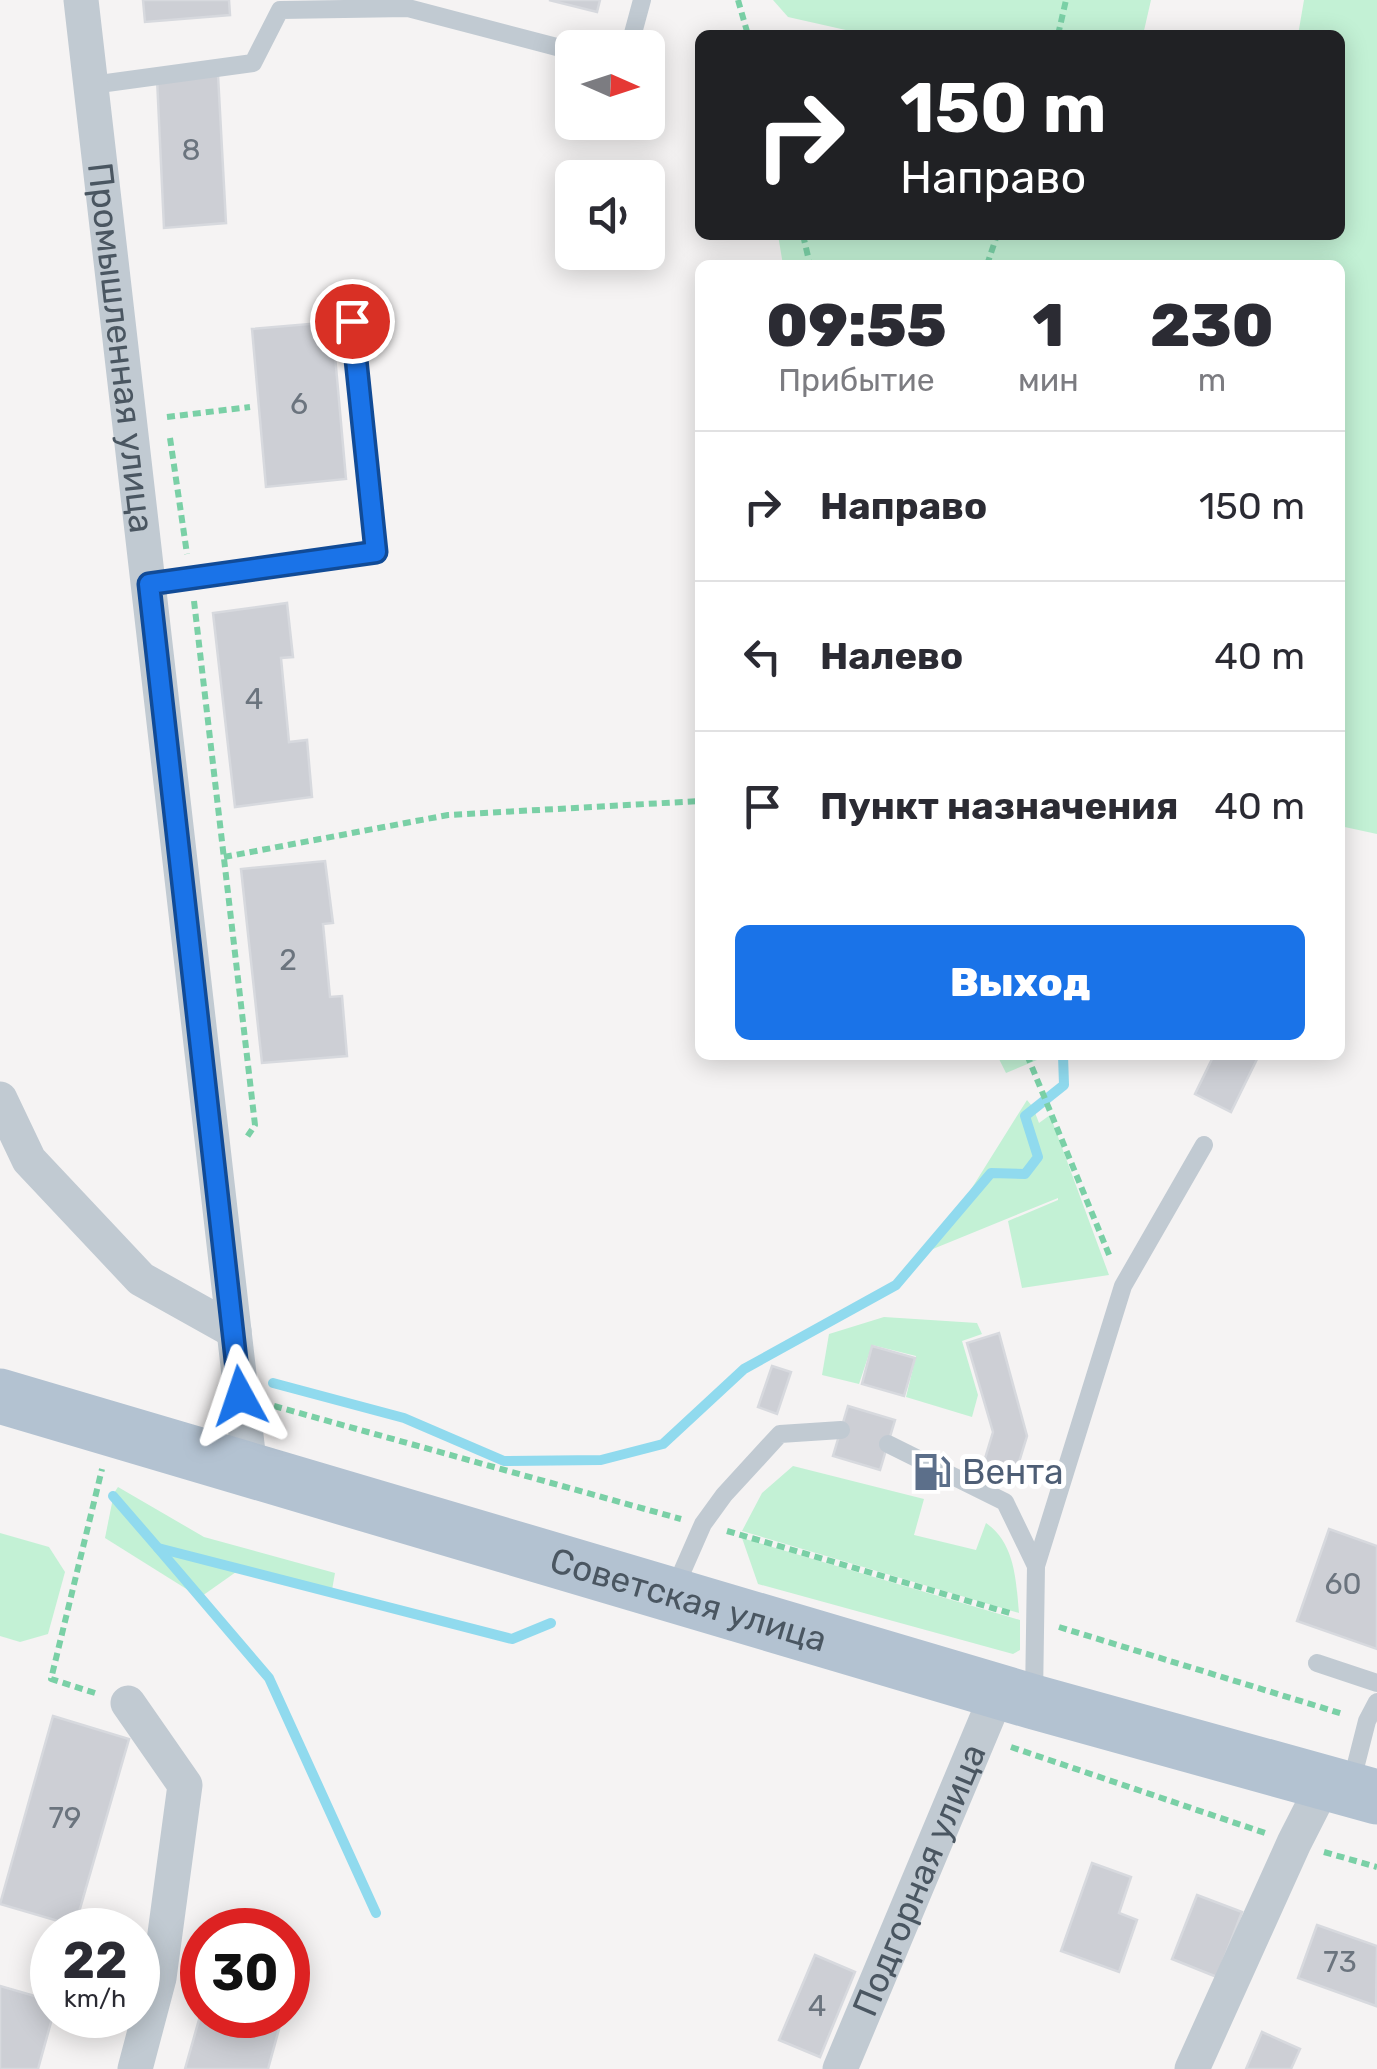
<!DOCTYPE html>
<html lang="ru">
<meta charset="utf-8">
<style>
body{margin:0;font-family:Rubik,sans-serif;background:#f2f2f3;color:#2b2b33;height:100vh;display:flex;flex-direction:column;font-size:38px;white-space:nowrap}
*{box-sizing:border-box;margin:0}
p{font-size:32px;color:#7c7c81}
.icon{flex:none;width:55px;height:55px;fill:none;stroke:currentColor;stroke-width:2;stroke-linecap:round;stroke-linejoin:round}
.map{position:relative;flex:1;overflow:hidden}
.panel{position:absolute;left:695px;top:260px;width:650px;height:800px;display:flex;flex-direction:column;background:#fff;border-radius:15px;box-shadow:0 5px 25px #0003}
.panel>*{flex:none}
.guide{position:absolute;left:695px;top:30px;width:650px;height:210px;border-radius:15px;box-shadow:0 5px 25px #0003;background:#202124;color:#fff;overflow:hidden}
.needle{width:65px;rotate:93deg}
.controls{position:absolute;left:555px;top:30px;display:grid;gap:20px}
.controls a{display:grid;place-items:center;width:110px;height:110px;border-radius:15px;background:#fff;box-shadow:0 5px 25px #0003;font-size:50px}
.speed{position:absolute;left:30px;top:1908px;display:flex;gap:20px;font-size:50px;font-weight:700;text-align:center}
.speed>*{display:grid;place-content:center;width:130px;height:130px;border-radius:50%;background:#fff;box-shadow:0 5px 25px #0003;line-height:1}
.speed small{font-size:25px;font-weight:400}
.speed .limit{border:15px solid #d22;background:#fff;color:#111}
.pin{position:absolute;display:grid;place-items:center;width:85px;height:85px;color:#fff;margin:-42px;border:5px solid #fff;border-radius:50%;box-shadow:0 2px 10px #0007}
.me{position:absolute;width:110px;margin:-55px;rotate:355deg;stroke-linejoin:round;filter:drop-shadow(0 0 8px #0008)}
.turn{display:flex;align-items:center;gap:35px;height:210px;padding:0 40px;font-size:45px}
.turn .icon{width:130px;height:130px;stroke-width:2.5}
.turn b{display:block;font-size:70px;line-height:85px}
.eta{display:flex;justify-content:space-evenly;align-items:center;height:170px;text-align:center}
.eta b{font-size:60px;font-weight:800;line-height:70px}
.cta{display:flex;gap:20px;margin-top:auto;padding:20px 40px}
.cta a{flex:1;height:115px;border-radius:15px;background:#1a73e8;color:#fff;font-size:40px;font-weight:800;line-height:115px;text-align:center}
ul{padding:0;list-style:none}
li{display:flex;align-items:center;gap:30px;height:150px;padding:0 40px;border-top:2px solid #e1e1e2}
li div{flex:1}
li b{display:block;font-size:38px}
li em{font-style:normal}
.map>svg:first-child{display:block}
.green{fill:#c3f1d5}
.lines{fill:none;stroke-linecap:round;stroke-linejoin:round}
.stream{stroke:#90daee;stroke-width:10}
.building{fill:#cdcfd5;stroke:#d7d9de;stroke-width:2.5}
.path{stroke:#7ad0a6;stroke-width:6;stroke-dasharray:8 5;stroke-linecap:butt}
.lane{stroke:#c1cad2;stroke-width:18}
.street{stroke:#c1cad2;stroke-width:35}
.primary{stroke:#b3c2d1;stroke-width:55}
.route-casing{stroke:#114b97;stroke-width:25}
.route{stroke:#1a73e8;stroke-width:18}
.labels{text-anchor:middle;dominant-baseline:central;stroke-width:10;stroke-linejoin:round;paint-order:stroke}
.number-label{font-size:30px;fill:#6b747e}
.street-label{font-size:35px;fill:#4a5661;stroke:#fff}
.service-label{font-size:35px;fill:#4e5e75;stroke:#fff;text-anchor:start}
</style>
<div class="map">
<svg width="1377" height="2069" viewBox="0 0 1377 2069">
<rect width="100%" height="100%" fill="#f5f3f3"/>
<g class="green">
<path d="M773 0H1151L1143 35H868L788 17Z"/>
<path d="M1304 0H1377V834L1340 826V265H783L778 235H1340V35H1298Z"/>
<path d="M997 1055H1049L1006 1073Z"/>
<path d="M1027 1100 1032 1106 1024 1116 1036 1156 1024 1172 991 1171 970 1191Z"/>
<path d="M1034 1110 1039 1123 1050 1115 1109 1275 1022 1288 1008 1221 1058 1200V1198L928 1251 992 1175 1026 1176 1040 1158 1027 1116Z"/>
<path d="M884 1317 977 1323 982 1334 962 1341 978 1395 972 1417 906 1397 916 1356 872 1345 859 1384 822 1375 829 1334Z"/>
<path d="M793 1466 924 1499 914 1535 976 1550 986 1523C1015 1543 1016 1580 1019 1613L742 1531 762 1493Z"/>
<path d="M118 1487 204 1537 335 1573 332 1590 161 1545 114 1493Z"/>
<path d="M113 1498 196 1595 105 1538Z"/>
<path d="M0 1533 49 1547 65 1572 48 1634 20 1642 0 1636Z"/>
<path d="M742 1538 1020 1620V1650L1013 1654 758 1584Z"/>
<path d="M163 1550 236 1572 202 1596Z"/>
</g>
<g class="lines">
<g class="stream">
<path d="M273 1383 404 1418 504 1461 601 1460 663 1444 744 1369 896 1285 991 1173 1025 1174 1038 1157 1025 1116 1064 1085 1063 1055"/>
<path d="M113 1496 158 1548 512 1639 551 1623"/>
<path d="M158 1548 269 1678 376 1913"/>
</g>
</g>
<g class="building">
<path d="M143 0H229L230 15 145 22Z"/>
<path d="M549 0H600L597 12Z"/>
<path d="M218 75 226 223 164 228 157 78Z"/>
<path d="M332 322 346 479 266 487 252 329Z"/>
<path d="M287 603 293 657 281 658 289 742 307 740 312 797 235 807 213 613Z"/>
<path d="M325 861 333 923 323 924 330 997 342 996 347 1056 262 1063 241 869Z"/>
<path d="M1214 1055H1259L1231 1112 1195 1094Z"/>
<path d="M999 1333 1027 1436 1016 1472 984 1462 993 1432 967 1343Z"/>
<path d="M872 1346 915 1358 904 1396 862 1384Z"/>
<path d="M772 1366 791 1372 777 1414 758 1407Z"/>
<path d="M848 1406 895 1420 880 1470 833 1456Z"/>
<path d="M1329 1529 1377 1546V1649L1297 1621Z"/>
<path d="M53 1716 129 1739 75 1926 0 1904Z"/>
<path d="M1092 1863 1131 1877 1119 1913 1137 1920 1119 1972 1061 1951Z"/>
<path d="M1197 1895 1242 1912 1217 1977 1172 1959Z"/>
<path d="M1317 1925 1377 1946 1376 2006 1298 1978Z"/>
<path d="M815 1955 855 1972 820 2057 779 2040Z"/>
<path d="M0 1986 52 2001 53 2015 38 2069H0Z"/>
<path d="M202 2009V2015H232L279 2029 268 2069H185Z"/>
<path d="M1262 2032 1300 2049 1291 2069H1246Z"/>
</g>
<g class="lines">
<g class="path">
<path d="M738 0 748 35"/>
<path d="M1058 35 1066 0"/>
<path d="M803 235 810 265"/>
<path d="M987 265 997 235"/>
<path d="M167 417 250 407"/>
<path d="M170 438 187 554"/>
<path d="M194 601 255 1125 247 1137"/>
<path d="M224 857 448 815 700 801"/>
<path d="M1027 1055 1110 1257"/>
<path d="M274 1406 681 1519"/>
<path d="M727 1531 1013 1614"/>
<path d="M1059 1627 1343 1714"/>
<path d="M95 1693 51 1679 102 1469"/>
<path d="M1011 1747 1265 1833"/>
<path d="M1324 1852 1377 1867"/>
</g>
<g class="lane">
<path d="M629 48 642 0"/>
<path d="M92 85 253 63 280 10 408 8 572 51"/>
<path d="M149 583 376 552 352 321"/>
<path d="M888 1444 1005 1502 1036 1566"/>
<path d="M674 1590 703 1524 724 1495 780 1434 841 1430"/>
<path d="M1317 1663 1377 1683"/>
<path d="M1034 1697 1036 1566 1123 1286 1204 1145"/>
<path d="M1351 1784 1367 1721 1377 1702"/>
</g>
<g class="street">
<path id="s1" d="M81 0 250 1470"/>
<path d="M0 1099 29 1160 141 1279 234 1331"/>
<path d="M128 1703 185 1785 159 1978 135 2069"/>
<path id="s2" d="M840 2069 998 1692"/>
<path d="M1192 2069 1294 1843 1325 1782"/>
</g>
<path class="primary" id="s3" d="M0 1396 1034 1702 1377 1797"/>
</g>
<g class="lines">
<g class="route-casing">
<path id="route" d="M240 1396 149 584 376 552 352 321"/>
</g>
<use href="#route" class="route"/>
</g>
<defs>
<g id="fuel-bare" transform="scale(3)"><path d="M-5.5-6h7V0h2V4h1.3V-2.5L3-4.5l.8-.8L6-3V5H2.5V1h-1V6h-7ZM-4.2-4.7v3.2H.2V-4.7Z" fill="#5c6f8a" stroke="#fff" stroke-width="2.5" paint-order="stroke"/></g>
</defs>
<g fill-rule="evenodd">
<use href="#fuel-bare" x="932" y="1472"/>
</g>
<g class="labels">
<g class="number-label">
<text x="191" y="150">8</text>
<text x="299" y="404">6</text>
<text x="254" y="699">4</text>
<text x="288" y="960">2</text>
<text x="1343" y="1584">60</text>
<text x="65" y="1818">79</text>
<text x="1340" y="1962">73</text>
<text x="817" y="2006">4</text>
</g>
<g class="street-label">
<text stroke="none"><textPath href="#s1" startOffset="350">Промышленная улица</textPath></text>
<text stroke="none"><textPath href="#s3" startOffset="718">Советская улица</textPath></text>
<text stroke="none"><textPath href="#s2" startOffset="205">Подгорная улица</textPath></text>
</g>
<g class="service-label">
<text x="962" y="1472">Вента</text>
</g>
</g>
</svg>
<div class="controls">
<a><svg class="needle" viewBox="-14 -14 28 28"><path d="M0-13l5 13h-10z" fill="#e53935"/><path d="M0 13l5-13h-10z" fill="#7c7c81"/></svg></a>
<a><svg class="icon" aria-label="sound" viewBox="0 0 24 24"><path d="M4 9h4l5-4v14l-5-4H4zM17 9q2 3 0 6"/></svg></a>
</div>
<div class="speed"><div>22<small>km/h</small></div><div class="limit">30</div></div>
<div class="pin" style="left:352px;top:321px;background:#d93025"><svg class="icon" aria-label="arrive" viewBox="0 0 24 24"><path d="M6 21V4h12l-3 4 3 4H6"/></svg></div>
<svg class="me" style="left:240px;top:1396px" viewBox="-20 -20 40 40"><path d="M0-17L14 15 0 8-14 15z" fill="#1a73e8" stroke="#fff" stroke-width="4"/></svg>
<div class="guide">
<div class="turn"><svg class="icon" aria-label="right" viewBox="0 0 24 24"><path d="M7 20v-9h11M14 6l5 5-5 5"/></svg><div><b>150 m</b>Направо</div></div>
</div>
<section class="panel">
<div class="eta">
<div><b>09:55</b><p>Прибытие</p></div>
<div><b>1</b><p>мин</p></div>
<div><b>230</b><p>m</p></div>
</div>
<ul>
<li><svg class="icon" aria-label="right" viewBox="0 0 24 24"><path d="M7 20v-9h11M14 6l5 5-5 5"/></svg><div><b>Направо</b></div><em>150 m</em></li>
<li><svg class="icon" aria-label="left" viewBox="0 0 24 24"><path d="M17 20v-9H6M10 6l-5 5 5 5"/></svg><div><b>Налево</b></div><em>40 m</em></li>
<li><svg class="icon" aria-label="arrive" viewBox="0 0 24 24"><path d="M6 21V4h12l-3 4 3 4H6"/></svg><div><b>Пункт назначения</b></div><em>40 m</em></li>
</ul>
<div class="cta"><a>Выход</a></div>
</section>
</div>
